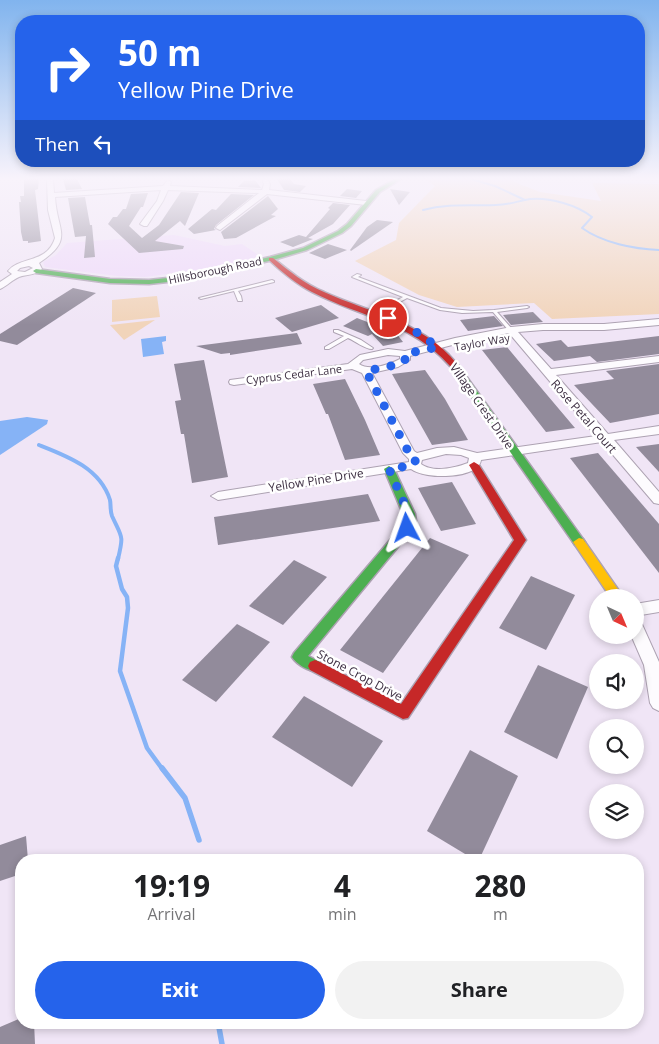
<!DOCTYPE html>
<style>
body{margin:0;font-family:"Open Sans",sans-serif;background:#f2f2f2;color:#202124;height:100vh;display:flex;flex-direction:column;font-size:19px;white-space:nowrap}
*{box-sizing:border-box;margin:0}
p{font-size:16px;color:#757577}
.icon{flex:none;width:28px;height:28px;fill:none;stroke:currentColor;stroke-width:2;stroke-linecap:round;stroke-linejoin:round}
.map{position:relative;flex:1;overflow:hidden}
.details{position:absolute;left:15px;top:854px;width:629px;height:175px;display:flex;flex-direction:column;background:#fff;border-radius:20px;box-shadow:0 2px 8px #0003}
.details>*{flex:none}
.top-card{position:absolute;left:15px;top:15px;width:630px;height:152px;border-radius:20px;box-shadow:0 2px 8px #0003;background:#2563eb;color:#fff;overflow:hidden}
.needle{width:32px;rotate:136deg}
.buttons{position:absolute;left:589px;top:589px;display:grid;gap:10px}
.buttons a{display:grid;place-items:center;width:55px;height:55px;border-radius:50%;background:#fff;box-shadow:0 2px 8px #0003;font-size:25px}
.pin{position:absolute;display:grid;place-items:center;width:42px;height:42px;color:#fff;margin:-21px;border:2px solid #fff;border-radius:50%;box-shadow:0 1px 5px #0007}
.me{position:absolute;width:55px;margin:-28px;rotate:356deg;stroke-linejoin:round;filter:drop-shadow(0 0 4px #0008)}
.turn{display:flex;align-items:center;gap:18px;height:105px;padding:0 20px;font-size:22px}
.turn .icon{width:65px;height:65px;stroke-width:2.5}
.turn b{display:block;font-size:35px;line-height:42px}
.then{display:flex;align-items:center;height:48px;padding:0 20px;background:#0003;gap:10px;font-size:19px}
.eta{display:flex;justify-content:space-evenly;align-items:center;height:85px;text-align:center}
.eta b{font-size:30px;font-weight:700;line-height:35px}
.action{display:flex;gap:10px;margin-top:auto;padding:10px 20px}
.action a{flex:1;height:58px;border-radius:30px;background:#2563eb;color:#fff;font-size:20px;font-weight:700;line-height:58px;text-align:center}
.action a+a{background:#f2f2f2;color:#202124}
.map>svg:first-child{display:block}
.built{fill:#eed9f9}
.green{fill:#f1d4ba}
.water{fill:#86b3f6}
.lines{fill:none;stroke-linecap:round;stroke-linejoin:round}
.stream-far3{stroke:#86b3f6;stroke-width:2}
.stream-far2{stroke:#86b3f6;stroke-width:4}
.stream-far1{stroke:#86b3f6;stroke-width:4.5}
.stream{stroke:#86b3f6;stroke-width:5.5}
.building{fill:#928b9b}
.lane-casing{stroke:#ada2b2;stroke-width:2}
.street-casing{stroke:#ada2b2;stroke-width:2}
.fast-casing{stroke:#ada2b2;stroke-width:3}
.slow-casing{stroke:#ada2b2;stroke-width:3}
.jam-casing{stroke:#ada2b2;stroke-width:3}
.lane{fill:#fdfbfe;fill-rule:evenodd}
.street{fill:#fdfbfe;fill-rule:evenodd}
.fast{fill:#4caf50;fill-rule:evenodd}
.slow{fill:#ffc107;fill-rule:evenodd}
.jam{fill:#c62828;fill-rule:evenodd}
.route{stroke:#2563eb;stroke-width:9;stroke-dasharray:0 16.2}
.labels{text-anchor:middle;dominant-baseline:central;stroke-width:5;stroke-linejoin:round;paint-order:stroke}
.far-street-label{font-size:11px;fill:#3d2f42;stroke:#fff}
.street-label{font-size:12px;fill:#3d2f42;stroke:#fff}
</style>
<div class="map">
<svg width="659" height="1044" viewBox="0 0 659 1044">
<rect width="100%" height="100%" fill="#f0e5f6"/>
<path class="built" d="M174 235 225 246 242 244 261 257 217 267 145 277 118 276 45 267 43 262 56 255 67 243Z"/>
<g class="green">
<path d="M426 179H507L540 192 601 201 592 183 659 184V314L552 319 534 303 457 307 419 295 355 261 396 240 399 223 435 186Z"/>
<path d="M157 296 160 317 112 322V300Z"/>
<path d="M155 320 124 340 110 325Z"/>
</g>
<g class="water">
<path d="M166 336V341L162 342 164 354 143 357 141 339Z"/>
<path d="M27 417 48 420 47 424 0 455V421Z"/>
</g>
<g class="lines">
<g class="stream-far3">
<path d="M471 179 495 186 525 200"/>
<path d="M423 210C448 203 471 206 496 205 508 205 518 201 530 199 549 197 577 205 592 217L582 228C603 243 634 249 659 250"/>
</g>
<path class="stream-far2" d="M39 445C67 456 100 468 110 500 111 505 110 511 112 516 122 538 124 534 118 559"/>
<path class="stream-far1" d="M118 558 116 566 122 589 127 597 128 608 120 671 147 748 163 770"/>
<g class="stream">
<path d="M162 768 185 798 199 840"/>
<path d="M218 1022 222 1044"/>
</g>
</g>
<g class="building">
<path d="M26 179H39L38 189 35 190 41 241 28 243V241H23L21 232 19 202H21L20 196H24V180Z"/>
<path d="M63 179H77L82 189 66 190Z"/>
<path d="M277 179H290L294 184 306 186 300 192 284 190Z"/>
<path d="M255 180 261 188 238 187 244 181Z"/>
<path d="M347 189 362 191 356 198 340 196Z"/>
<path d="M390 189 410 192 399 205Z"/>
<path d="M181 192 199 193 185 226 180 221 155 241 184 246 183 249 139 253 108 224 113 217H117L123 209H126L131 194 148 193 143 207H141L129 226 142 238 159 225Z"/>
<path d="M231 194 254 195 216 225 214 229 216 230 194 234 188 229 212 209 216 210Z"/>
<path d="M268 196 278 209 271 215 276 216 236 238 224 239 221 232Z"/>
<path d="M85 197 90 225H92L95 257 84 258 86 236 75 237 68 198Z"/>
<path d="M333 203 350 205 333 224 308 238 313 239 293 247 280 242 299 235 306 237 330 209 328 208Z"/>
<path d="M377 220 393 222 351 251 350 250 367 227Z"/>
<path d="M328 244 347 250 325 259 309 253Z"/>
<path d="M73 288 96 293 17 345 0 341V334Z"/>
<path d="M321 305 339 318 292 332 275 318Z"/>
<path d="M533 312 543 322 511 325 503 315Z"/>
<path d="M494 316 503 326 468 331 460 320Z"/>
<path d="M357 318 396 333 403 342 383 346 372 334 368 336 343 326Z"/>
<path d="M297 333 302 344 230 355V353L221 354 196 346Z"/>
<path d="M659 336V354L597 362 590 356 554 361 536 344 561 340 568 347Z"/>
<path d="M507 347 537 383 575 428 546 432 482 350Z"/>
<path d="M204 360 228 477 192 483 184 434H181L175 401 181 400 174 364Z"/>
<path d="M659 364V414L610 423 574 385 614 379 606 371Z"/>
<path d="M425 370 445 399 468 440 432 445 392 374Z"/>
<path d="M345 379 365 420 380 455 345 460 328 414H326L313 384Z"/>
<path d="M659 444V472L636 447Z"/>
<path d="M598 453 659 524V573L570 458Z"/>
<path d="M452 482 476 524 441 531 418 488Z"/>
<path d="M368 494 380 521 218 545 214 517Z"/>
<path d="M430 538 469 555 383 673 340 650Z"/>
<path d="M294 560 327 577 283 625 249 606Z"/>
<path d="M531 576 575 595 546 650 499 628Z"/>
<path d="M237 624 270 642 216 702 182 680Z"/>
<path d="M538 665 588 687 557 759 504 732Z"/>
<path d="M304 696 383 741 352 787 272 737Z"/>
<path d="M470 750 518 776 479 860H475L427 831Z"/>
<path d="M26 836 28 860H21V874L0 881V845Z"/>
<path d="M21 1018V1022H34L35 1044H0V1027Z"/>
</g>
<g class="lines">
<g class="lane-casing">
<g id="lane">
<path d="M357 274 361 275 358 277 441 308 473 311 494 310 527 306 529 307 527 308 497 312 513 330 511 331H509L493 312 462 313 440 310 407 298 376 315H374V313L403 297 352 277Z"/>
<path d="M272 280 274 281V282L238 291 241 296 242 301H238L234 291 201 299 199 298Z"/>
<path d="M334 330H338L361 340 373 348 372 349C365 349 355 341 348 338L329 349H325V347L344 336 334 332Z"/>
</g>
</g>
<g class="street-casing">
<g id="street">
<path d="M47 179H53L54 193 163 186 168 180 171 182 170 186 262 190 264 184 262 179H268L270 184 269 190 366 201 370 203 366 205 267 194 220 230 216 228 217 226 259 193 168 190 163 201 147 226H144L140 224 157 201 161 190 55 197C57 232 75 239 39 263L42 269C35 276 27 274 19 277 12 280 7 286 0 289V282L12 274 8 271C20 256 47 264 55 238L48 210ZM29 266 33 268 25 272 17 271 20 268Z"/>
<path d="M659 319V325L604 330H543L518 332 551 369 659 356V362L556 375 608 434 659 426V434L614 440 659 492V504L654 503 602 442 481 460C479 479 425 480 411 469L218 500 211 496 218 492 409 462V459L403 453 362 373 352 369 234 385 230 384 229 382 230 380 348 364 360 355 388 349 405 351 455 338 511 327 543 324H604ZM509 333 596 436 477 453 454 447 437 448 417 453 414 451 372 373 398 367 410 360V356L456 344ZM388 355 400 356V359C389 365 369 371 359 364L363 360ZM446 454 461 455 469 458 468 463C455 468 433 473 421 464L422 460Z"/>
<path d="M659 600V612L635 616V604Z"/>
<path d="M635 620 641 622 659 662V711L653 708 650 703 644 665 631 635H635Z"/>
</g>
</g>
<g class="fast-casing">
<g id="fast">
<path d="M395 179H401L380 192 351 226 342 233 307 250 273 260 186 280 149 284 110 283 36 273 33 271 36 269 110 279 149 280 186 276 270 257 303 248 338 231 347 224 376 190Z"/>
<path d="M453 361 456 362 583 539 585 542 583 545H575L449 364Z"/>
<path d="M389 466 394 469 415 514 416 521 411 531 308 656 320 662 322 666 320 670C311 673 297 665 292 657L294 653 402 526 404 521 403 514 384 469Z"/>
</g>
</g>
<g class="slow-casing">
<path id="slow" d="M579 538 583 539 624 598H611L573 542Z"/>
</g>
<g class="jam-casing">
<g id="jam">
<path d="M269 258H273C289 271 305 284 324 292 370 313 424 322 457 364L456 366H450C410 321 362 318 312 292 296 284 282 272 269 260Z"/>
<path d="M474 462 479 465 526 540 408 718 403 719 310 670 308 666 310 662 315 660 320 662 401 704 514 540 469 465Z"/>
</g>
</g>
<use href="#lane" class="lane"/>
<use href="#street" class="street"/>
<use href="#fast" class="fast"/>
<use href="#slow" class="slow"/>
<use href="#jam" class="jam"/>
</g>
<linearGradient id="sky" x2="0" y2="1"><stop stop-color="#81b4ee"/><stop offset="0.55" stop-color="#f8f3fb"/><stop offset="1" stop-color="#f8f3fb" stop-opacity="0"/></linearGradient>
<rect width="659" height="325" fill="url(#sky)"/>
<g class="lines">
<path class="route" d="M388 318 418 333 438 347 405 354V360L400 364 366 371 409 453 416 458 414 465 389 469 409 514 410 521 407 528"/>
</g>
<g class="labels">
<g class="far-street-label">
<text transform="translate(215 270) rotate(-12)">Hillsborough Road</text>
<text transform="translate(482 342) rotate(-10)">Taylor Way</text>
<text transform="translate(294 374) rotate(-7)">Cyprus Cedar Lane</text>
</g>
<g class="street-label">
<text transform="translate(482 406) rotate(55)">Village Crest Drive</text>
<text transform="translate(584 416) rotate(49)">Rose Petal Court</text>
<text transform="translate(316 480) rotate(-9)">Yellow Pine Drive</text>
<text transform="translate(360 675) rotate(28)">Stone Crop Drive</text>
</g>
</g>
</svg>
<div class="buttons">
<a><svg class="needle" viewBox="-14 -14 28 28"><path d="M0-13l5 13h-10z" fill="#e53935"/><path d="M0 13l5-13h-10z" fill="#757577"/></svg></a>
<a><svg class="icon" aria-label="sound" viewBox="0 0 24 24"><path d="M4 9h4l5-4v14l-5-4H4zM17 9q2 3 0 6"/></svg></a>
<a><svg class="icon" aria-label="search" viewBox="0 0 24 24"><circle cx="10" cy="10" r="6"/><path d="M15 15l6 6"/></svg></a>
<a><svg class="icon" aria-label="layers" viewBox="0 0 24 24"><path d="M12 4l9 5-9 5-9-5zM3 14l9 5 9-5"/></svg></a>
</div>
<div class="pin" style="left:388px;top:318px;background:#d93025"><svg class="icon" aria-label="arrive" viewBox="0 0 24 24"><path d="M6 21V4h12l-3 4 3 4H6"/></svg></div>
<svg class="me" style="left:407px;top:528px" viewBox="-20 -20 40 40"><path d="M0-17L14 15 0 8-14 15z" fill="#2563eb" stroke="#fff" stroke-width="4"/></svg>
<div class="top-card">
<div class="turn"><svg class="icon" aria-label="right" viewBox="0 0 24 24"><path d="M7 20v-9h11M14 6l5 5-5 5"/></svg><div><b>50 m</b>Yellow Pine Drive</div></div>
<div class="then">Then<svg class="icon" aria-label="left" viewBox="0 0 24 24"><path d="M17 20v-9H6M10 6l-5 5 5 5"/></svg></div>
</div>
<section class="details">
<div class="eta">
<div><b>19:19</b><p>Arrival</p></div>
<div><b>4</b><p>min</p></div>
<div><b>280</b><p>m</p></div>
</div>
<div class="action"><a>Exit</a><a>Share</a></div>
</section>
</div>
